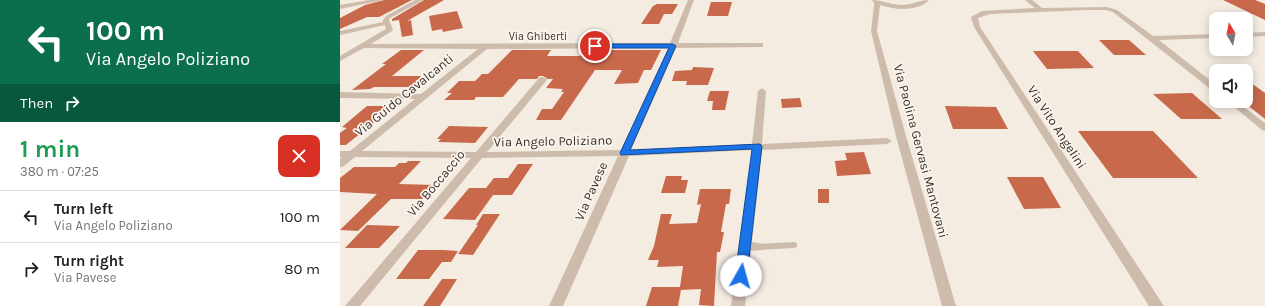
<!DOCTYPE html>
<meta charset="utf-8">
<style>
body{margin:0;font-family:Karla,sans-serif;background:#f6f6f6;color:#222;height:100vh;display:flex;flex-direction:column;font-size:15px;white-space:nowrap}
*{box-sizing:border-box;margin:0}
p{font-size:13px;color:#767676}
.icon{flex:none;width:22px;height:22px;fill:none;stroke:currentColor;stroke-width:2;stroke-linecap:round;stroke-linejoin:round}
.map{position:relative;flex:1;overflow:hidden}
.details{display:flex;flex-direction:column;background:#fff;width:340px}
.details>*{flex:none}
.hud{background:#0b6e4f;color:#fff;overflow:hidden}
.needle{width:26px;rotate:350deg}
.tools{position:absolute;left:869px;top:12px;display:grid;gap:8px}
.tools a{display:grid;place-items:center;width:44px;height:44px;border-radius:8px;background:#fff;box-shadow:0 2px 10px #0003;font-size:20px}
.pin{position:absolute;display:grid;place-items:center;width:34px;height:34px;color:#fff;margin:-17px;border:2px solid #fff;border-radius:50%;box-shadow:0 1px 4px #0007}
.me{position:absolute;width:44px;margin:-22px;rotate:7deg;stroke-linejoin:round;filter:drop-shadow(0 0 3px #0008)}
.turn{display:flex;align-items:center;gap:14px;height:84px;padding:0 20px;font-size:18px}
.turn .icon{width:52px;height:52px;stroke-width:2.5}
.turn b{display:block;font-size:28px;line-height:34px}
.then{display:flex;align-items:center;height:38px;padding:0 20px;background:#0003;gap:8px;font-size:15px}
.round{display:grid;place-items:center;flex:none;width:42px;height:42px;border-radius:8px;background:#f6f6f6}
.head{display:flex;align-items:center;justify-content:space-between;height:68px;padding:0 20px}
h1{font-size:24px;font-weight:700;line-height:30px;color:#1e9e55}
ul{padding:0;list-style:none}
li{display:flex;align-items:center;gap:12px;height:52px;padding:0 20px;border-top:1px solid #e0e0e0}
li div{flex:1}
li b{display:block;font-size:15px}
li em{font-style:normal}
main{display:flex;flex:1;min-height:0}
.map>svg:first-child{display:block}
.building{fill:#c8694b}
.lines{fill:none;stroke-linecap:round;stroke-linejoin:round}
.lane{stroke:#cdbbac;stroke-width:6}
.street{fill:#cdbbac;fill-rule:evenodd}
.route{fill:#1a73e8;stroke:#114b97}
.labels{text-anchor:middle;dominant-baseline:central;stroke-width:3.5;stroke-linejoin:round;paint-order:stroke}
.far-street-label{font-size:11px;fill:#3b302b;stroke:#fbf5ee}
.street-label{font-size:13px;fill:#3b302b;stroke:#fbf5ee}
</style>
<main>
<section class="details">
<div class="hud">
<div class="turn"><svg class="icon" aria-label="left" viewBox="0 0 24 24"><path d="M17 20v-9H6M10 6l-5 5 5 5"/></svg><div><b>100 m</b>Via Angelo Poliziano</div></div>
<div class="then">Then<svg class="icon" aria-label="right" viewBox="0 0 24 24"><path d="M7 20v-9h11M14 6l5 5-5 5"/></svg></div>
</div>
<div class="head"><div><h1>1 min</h1><p>380 m · 07:25</p></div><a class="round" style="background:#d93025;color:#fff"><svg class="icon" aria-label="close" viewBox="0 0 24 24"><path d="M6 6l12 12M18 6L6 18"/></svg></a></div>
<ul>
<li><svg class="icon" aria-label="left" viewBox="0 0 24 24"><path d="M17 20v-9H6M10 6l-5 5 5 5"/></svg><div><b>Turn left</b><p>Via Angelo Poliziano</p></div><em>100 m</em></li>
<li><svg class="icon" aria-label="right" viewBox="0 0 24 24"><path d="M7 20v-9h11M14 6l5 5-5 5"/></svg><div><b>Turn right</b><p>Via Pavese</p></div><em>80 m</em></li>
</ul>
</section>
<div class="map">
<svg width="925" height="306" viewBox="0 0 925 306">
<rect width="100%" height="100%" fill="#f4ebe1"/>
<g class="building">
<path d="M44 0H72L39 17H27L0 29V18L25 5Z"/>
<path d="M84 0H104L67 21 71 20 73 35 62 37 59 20 52 21V19Z"/>
<path d="M883 0H915L925 4V20Z"/>
<path d="M371 2H392L388 16H367Z"/>
<path d="M317 4H338L332 14H324L319 24H301L313 6Z"/>
<path d="M117 11 123 28 103 32 102 29 92 31 89 16Z"/>
<path d="M759 40H789L806 55H774Z"/>
<path d="M61 50H84L52 76H81L80 78H86L75 87H34L30 89 12 90 46 64H42Z"/>
<path d="M172 50H211L207 56H240L244 50H321L311 70H304L298 83 274 84 282 70H255L221 120H196L202 109H212L224 92H221L223 89 206 88 213 79H208L203 76H199L197 79H179L163 97H136L134 100H104L112 93H107L119 81H135L142 74H148Z"/>
<path d="M693 51H738L754 68 707 69Z"/>
<path d="M353 67 374 68 368 85H346L347 81H332L335 71 352 70Z"/>
<path d="M906 84 914 85 925 93V119L906 104Z"/>
<path d="M370 91H389L385 110H372L373 101H367Z"/>
<path d="M852 93 882 119H841L813 94Z"/>
<path d="M460 98 462 107 442 108 441 99Z"/>
<path d="M27 106H54L6 145H0V133L7 128 2 127Z"/>
<path d="M605 106 656 107 668 129H613Z"/>
<path d="M109 126 148 127 135 143 98 142 101 139H97Z"/>
<path d="M738 131H813L858 178H773Z"/>
<path d="M524 152 531 174 497 176 495 161 507 160 505 153Z"/>
<path d="M68 161H81L59 184 95 185 82 199H51L18 231 0 230 37 194 0 192V178L14 167H55L59 163H66Z"/>
<path d="M178 164H193L172 195H153L135 220 103 219 129 188H146L154 178H168Z"/>
<path d="M326 176H342L341 180H348L345 193H321Z"/>
<path d="M667 177H703L721 208 684 209Z"/>
<path d="M360 189H391L389 204H386L381 232H384L380 252H377L374 306 359 305 361 289 341 290 338 306H306L312 287H340L343 266 317 267 319 260H308L314 246 321 214H332L329 224 357 223 361 204 357 205Z"/>
<rect x="478" y="189" width="11" height="14"/>
<path d="M143 214H160L133 255 118 254 138 225H136Z"/>
<path d="M27 225 60 226 39 248H5Z"/>
<path d="M78 250H104L118 251 111 262H102L89 279H56Z"/>
<path d="M102 279H117L100 306H83Z"/>
</g>
<g class="lines">
<path class="lane" d="M419 247 454 245"/>
<g class="street">
<path d="M29 0H43L0 9V5Z"/>
<path d="M75 0H83L50 18 49 20 53 30 52 31 31 44 330 43 348 0H354L338 43H423V47H420L336 48 291 150 412 144 418 91 422 88 426 91 422 144 547 138 552 141 547 144 422 150 412 242 423 244 425 247 423 250 411 251 405 306H391L412 150 289 156 223 306H209L278 156 142 158 20 306H5L131 158 15 157 4 166 0 167V159L2 157H0V151H10L75 99 0 98V92L81 94 138 49 24 48 0 61V56L46 29 45 25 0 35V31L43 22V20L46 16ZM328 48 281 150 147 152 206 81 207 79 203 77H200L136 152 22 151 147 49Z"/>
<path d="M531 0C542 0 551 5 562 5 572 5 579 0 589 0 577 12 555 10 540 5L537 31 566 136 616 306H602L556 136 531 31 534 6V2Z"/>
<path d="M685 0H692L702 8 767 7 777 10 813 36 876 34V38L819 40 876 85V92L873 91 773 12 765 10H747L650 14 638 18 640 27 824 306H809L634 27 631 17 642 11 695 8Z"/>
<path d="M925 32V36L906 37V33Z"/>
<path d="M887 101H896L925 123V131L922 130Z"/>
</g>
</g>
<path class="route" d="M333 44 336 46 290 150 420 144 422 146 407 276 406 280 401 281 397 280 395 276 412 149 281 155 280 153 329 48H255L251 46 255 44Z"/>
<g class="labels">
<g class="far-street-label">
<text x="198" y="36">Via Ghiberti</text>
</g>
<g class="street-label">
<text transform="translate(64 95) rotate(-39)">Via Guido Cavalcanti</text>
<text transform="translate(717 127) rotate(57)">Via Vito Angelini</text>
<text transform="translate(213 141) rotate(-1)">Via Angelo Poliziano</text>
<text transform="translate(581 151) rotate(75)">Via Paolina Gervasi Mantovani</text>
<text transform="translate(96 183) rotate(-50)">Via Boccaccio</text>
<text transform="translate(251 191) rotate(-66)">Via Pavese</text>
</g>
</g>
</svg>
<div class="tools">
<a><svg class="needle" viewBox="-14 -14 28 28"><path d="M0-13l5 13h-10z" fill="#e53935"/><path d="M0 13l5-13h-10z" fill="#767676"/></svg></a>
<a><svg class="icon" aria-label="sound" viewBox="0 0 24 24"><path d="M4 9h4l5-4v14l-5-4H4zM17 9q2 3 0 6"/></svg></a>
</div>
<div class="pin" style="left:255px;top:46px;background:#d93025"><svg class="icon" aria-label="arrive" viewBox="0 0 24 24"><path d="M6 21V4h12l-3 4 3 4H6"/></svg></div>
<svg class="me" style="left:401px;top:276px" viewBox="-20 -20 40 40"><circle r="19" fill="#fff"/><path d="M0-13L10 11 0 6-10 11z" fill="#1a73e8"/></svg>
</div>
</main>
